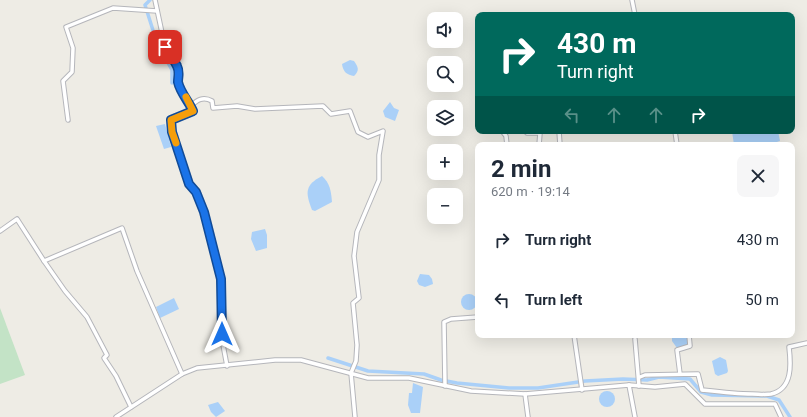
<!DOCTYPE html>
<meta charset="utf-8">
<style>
body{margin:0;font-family:Roboto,sans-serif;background:#f6f6f7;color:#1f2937;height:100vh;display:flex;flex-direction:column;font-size:15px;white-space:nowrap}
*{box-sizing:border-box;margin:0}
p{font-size:13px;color:#747a83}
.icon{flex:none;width:22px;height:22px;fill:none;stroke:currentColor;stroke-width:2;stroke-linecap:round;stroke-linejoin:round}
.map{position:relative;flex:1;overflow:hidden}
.details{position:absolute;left:475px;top:142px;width:320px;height:196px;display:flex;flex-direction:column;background:#fff;border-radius:8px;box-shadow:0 4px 16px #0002}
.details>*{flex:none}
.top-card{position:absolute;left:475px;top:12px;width:320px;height:122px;border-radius:8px;box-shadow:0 4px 16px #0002;background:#00695c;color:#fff;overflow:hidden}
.controls{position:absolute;left:427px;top:12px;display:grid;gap:8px}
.controls a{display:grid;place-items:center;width:36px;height:36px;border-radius:8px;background:#fff;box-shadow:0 4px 16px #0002;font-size:20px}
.pin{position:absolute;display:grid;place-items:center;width:34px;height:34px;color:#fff;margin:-17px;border-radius:8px;box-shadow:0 2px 6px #0006}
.me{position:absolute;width:44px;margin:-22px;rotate:0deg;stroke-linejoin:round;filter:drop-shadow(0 0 3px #0008)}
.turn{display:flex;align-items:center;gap:14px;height:84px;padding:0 16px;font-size:18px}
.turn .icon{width:52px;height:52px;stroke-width:2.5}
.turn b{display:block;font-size:28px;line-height:34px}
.lanes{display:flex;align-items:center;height:38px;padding:0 16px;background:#0003;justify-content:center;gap:20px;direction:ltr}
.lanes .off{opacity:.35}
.round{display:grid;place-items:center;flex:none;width:42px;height:42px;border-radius:8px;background:#f6f6f7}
.headline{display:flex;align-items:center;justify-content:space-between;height:68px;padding:0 16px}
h1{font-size:24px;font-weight:700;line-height:30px}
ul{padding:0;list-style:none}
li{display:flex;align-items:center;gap:12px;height:60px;padding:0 16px}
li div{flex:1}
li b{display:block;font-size:15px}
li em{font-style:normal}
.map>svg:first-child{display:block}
.green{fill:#c3e3c6}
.water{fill:#aad0f8}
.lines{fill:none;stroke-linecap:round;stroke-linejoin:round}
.canal{stroke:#aad0f8;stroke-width:3.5}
.street-casing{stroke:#b5b6bb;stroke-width:5.5}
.street{stroke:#fff;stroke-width:3.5}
.route-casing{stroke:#114b97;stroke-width:10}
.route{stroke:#1a73e8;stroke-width:7}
.slow{stroke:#f59e0b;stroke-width:7}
</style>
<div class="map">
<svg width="807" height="417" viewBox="0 0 807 417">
<rect width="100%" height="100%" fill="#eeece5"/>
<path class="green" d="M0 308 25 375 0 384Z"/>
<g class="water">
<path d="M350 60 354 61C358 67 360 70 354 76 347 75 343 72 342 64Z"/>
<path d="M390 102 394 108 399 110 395 121 385 117 383 111Z"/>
<path d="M165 124 171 147 164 149 156 126Z"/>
<path d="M732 131H778L780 141 767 145H734Z"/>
<path d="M322 176C330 183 331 191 332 202L315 211 312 210C305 192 305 185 322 176Z"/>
<path d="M265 229 267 235V248L256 251 251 239 252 232Z"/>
<path d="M420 274 429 275 432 279 433 284 425 287 419 285 417 281Z"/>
<circle cx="469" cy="302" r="8"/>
<path d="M174 298 179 309 160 318 156 307Z"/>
<path d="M672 335H687L688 344 686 346 677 348 672 341Z"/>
<path d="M720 357 726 360 728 371 727 373 718 376 715 374 712 361Z"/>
<path d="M413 383 423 387 420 413H411L408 405 409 393H412Z"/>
<circle cx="607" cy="399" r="8"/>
<path d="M218 402 225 411 216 417 211 412 208 405Z"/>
</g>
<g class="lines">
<g class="canal">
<path d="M150 0 145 5 157 43 172 70V83"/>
<path d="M328 358 368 371 424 374 441 380 457 383 509 388H538L585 381 623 379 647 380 659 377 690 379 701 392 712 395 767 396 779 400 790 417"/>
</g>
<g class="street-casing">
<g id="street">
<path d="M155 0 165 47C168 55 174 59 177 66 180 72 177 76 178 82 180 92 189 102 193 111L171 120 172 132 189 184 196 192 203 212 221 279V334L227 366"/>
<path d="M632 0 635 15"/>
<path d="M191 106C197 100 203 96 212 101L213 108 237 106 255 109 323 106 331 114 350 111 358 132 368 137 383 131 379 155V180L357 232 354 256 359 298 353 303 357 345 356 361 351 373 355 417"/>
<path d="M68 120 63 81 72 72 73 48 66 27 113 8 157 11"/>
<path d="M502 131 506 136 507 145"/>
<path d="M527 131V133H540L539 145"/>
<path d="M559 131 560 145"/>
<path d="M675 131 677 145"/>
<path d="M0 231 17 219 44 261 122 228 137 271 182 374"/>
<path d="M44 261 65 291 87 317 107 355 104 358 116 376 131 407"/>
<path d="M574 335 582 390"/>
<path d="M635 339 639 386"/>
<path d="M680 374 677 350 690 346 689 335"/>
<path d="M640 377 645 375 698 374 702 390C719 392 735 394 752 394 758 394 765 395 771 394 793 389 791 364 789 347L807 343"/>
<path d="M629 385 635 417"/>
<path d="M445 386 444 322 451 319 478 317"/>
<path d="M525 394 528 417"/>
<path d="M116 417 182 374 197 368 275 360H301L368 378H409L471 391 525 394 629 385 655 387 685 384 705 404H775L781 417"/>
</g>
</g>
<use href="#street" class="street"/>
</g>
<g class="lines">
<g class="route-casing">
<path id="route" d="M165 47C168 55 174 59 177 66 180 72 178 76 178 82 180 92 189 102 193 111L171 120 172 132 189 184 196 192 204 212 221 279 222 334"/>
</g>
<use href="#route" class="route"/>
<path class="slow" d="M176 143 172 132 171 120 193 111 186 97"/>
</g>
</svg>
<div class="controls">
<a><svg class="icon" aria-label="sound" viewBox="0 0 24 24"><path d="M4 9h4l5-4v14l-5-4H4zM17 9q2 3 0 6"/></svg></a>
<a><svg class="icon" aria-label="search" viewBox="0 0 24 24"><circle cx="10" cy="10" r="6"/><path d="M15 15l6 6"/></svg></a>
<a><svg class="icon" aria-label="layers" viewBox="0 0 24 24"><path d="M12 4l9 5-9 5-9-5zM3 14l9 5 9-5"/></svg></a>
<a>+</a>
<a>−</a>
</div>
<div class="pin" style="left:165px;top:47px;background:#d93025"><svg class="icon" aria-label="arrive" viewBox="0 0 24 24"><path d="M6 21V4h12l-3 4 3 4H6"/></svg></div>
<svg class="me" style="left:222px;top:334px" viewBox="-20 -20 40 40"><path d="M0-17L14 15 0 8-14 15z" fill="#1a73e8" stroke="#fff" stroke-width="4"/></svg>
<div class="top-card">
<div class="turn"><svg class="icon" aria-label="right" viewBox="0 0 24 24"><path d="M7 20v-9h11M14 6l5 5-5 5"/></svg><div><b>430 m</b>Turn right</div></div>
<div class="lanes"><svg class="icon off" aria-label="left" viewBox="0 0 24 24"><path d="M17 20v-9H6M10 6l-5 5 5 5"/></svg><svg class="icon off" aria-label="ahead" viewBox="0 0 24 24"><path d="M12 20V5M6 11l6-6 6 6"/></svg><svg class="icon off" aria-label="ahead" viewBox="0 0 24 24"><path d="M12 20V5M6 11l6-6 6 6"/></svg><svg class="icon" aria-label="right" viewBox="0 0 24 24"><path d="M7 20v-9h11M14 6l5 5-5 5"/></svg></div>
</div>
<section class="details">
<div class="headline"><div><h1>2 min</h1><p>620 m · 19:14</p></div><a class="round"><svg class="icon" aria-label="close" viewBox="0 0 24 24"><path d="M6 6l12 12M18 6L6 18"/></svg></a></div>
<ul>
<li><svg class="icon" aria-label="right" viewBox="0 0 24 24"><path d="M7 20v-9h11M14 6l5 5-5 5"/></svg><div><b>Turn right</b></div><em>430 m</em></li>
<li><svg class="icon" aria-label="left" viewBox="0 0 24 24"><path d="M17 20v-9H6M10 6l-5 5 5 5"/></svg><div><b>Turn left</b></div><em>50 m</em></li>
</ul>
</section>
</div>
